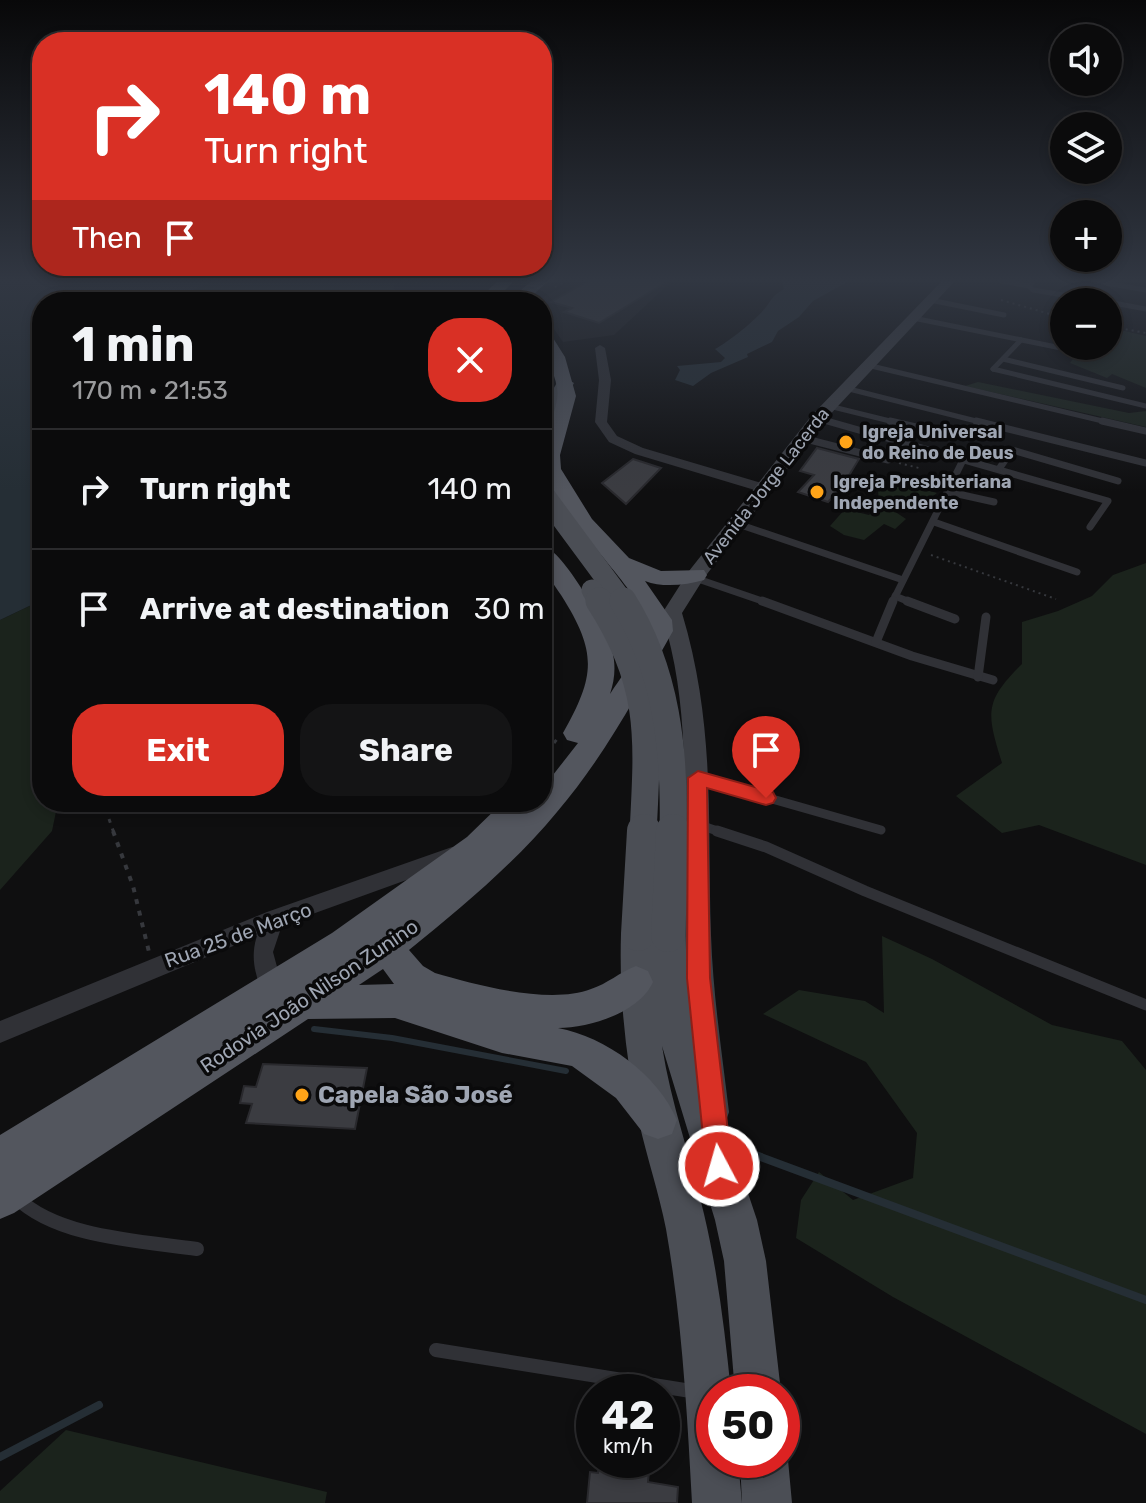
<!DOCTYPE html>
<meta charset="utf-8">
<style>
body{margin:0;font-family:Rubik,sans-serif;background:#141415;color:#f1f3f6;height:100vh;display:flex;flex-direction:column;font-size:30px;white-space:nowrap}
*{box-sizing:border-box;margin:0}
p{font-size:26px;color:#9a9b9d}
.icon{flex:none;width:44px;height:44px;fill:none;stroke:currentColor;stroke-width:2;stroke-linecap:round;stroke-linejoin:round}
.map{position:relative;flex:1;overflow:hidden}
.sheet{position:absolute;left:32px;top:292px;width:520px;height:520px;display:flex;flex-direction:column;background:#0b0b0c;border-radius:32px;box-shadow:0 4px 12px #0003,0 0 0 2px #2b2b2d}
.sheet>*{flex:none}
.hud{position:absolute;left:32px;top:32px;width:520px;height:244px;border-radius:32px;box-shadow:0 4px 12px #0003,0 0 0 2px #2b2b2d;background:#d93025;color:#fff;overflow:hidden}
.fabs{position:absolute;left:1050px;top:24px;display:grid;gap:16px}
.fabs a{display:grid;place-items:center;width:72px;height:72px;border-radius:50%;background:#0b0b0c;box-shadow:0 4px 12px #0003,0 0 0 2px #2b2b2d;font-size:40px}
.speed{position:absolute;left:576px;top:1374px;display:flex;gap:16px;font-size:40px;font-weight:700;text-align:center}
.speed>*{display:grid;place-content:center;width:104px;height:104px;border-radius:50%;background:#0b0b0c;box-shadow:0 4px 12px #0003,0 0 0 2px #2b2b2d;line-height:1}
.speed small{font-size:20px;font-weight:400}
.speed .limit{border:12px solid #d22;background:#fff;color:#111}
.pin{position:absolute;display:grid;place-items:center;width:68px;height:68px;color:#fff;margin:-82px -34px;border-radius:50% 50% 50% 0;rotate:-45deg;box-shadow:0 0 8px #0007}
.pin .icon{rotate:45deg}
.me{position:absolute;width:88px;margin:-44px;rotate:354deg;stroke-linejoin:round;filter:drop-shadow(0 0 6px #0008)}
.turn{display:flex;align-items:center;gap:28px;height:168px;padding:0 40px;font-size:36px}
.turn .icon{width:104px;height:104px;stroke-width:2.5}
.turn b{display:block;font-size:56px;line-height:68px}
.then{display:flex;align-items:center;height:76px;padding:0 40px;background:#0003;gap:16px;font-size:30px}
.round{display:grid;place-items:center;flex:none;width:84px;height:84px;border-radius:32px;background:#141415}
.summary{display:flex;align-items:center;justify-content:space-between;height:136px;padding:0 40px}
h1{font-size:48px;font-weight:700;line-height:60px}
.cta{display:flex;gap:16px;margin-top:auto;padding:16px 40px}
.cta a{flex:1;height:92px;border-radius:32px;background:#d93025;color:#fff;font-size:32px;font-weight:700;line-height:92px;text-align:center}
.cta a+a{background:#141415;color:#f1f3f6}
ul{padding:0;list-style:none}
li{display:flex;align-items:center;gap:24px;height:120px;padding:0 40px;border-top:2px solid #2b2b2d}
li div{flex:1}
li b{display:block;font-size:30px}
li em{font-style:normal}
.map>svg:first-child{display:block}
.built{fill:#1b1b1d}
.green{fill:#1b231c}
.water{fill:#252e35}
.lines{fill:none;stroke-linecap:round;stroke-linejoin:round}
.stream-far1{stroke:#252e35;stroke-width:6}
.stream{stroke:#252e35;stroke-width:8}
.building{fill:#3b3c41;stroke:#29292d;stroke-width:2}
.path-far2{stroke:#36383d;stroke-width:2;stroke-dasharray:2 4;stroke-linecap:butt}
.path-far1{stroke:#36383d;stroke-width:3;stroke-dasharray:4 6;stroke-linecap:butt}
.path{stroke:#36383d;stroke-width:4;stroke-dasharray:5 7;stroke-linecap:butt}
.service-far4{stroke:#303136;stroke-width:5}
.service-far3{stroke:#303136;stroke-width:7}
.service-far2{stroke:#303136;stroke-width:9}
.service-far1{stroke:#303136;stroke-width:11}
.service{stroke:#303136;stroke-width:14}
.minor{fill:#303136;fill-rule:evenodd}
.secondary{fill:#3e4046;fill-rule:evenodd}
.primary{fill:#4b4e55;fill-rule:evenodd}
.trunk{fill:#53565e;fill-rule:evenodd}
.primary-bridge-far2{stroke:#4b4e55;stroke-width:21}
.primary-bridge-far1{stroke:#4b4e55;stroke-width:27}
.primary-bridge{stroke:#4b4e55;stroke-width:34}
.route{fill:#d93025;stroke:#8d1f18;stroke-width:2}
.poi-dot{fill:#ffa418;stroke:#0a0a0b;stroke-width:3}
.labels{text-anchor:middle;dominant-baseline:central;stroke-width:7;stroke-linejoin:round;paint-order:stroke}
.far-poi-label{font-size:18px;font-weight:bold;fill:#9fa6b3;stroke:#0a0a0b;text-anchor:start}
.far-street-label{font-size:18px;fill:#9fa6b3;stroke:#0a0a0b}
.street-label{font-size:20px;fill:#9fa6b3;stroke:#0a0a0b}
.near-poi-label{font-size:24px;font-weight:bold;fill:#9fa6b3;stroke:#0a0a0b;text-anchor:start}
</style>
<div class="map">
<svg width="1146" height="1503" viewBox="0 0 1146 1503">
<rect width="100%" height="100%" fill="#0f0f10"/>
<path class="built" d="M575 281H672L614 335 563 342 545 316 542 302 543 297Z"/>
<g class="green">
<path d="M214 281H400L393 287 401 300 399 302H166Z"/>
<path d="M1108 327 1146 336V388L1112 374 1107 378 1070 363 1075 356 1107 353 1115 347 1108 342Z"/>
<path d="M978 382 1129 413 1146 411V427L965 386Z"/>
<path d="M887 478 937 493 913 511 903 508 894 511 906 519 895 529 884 524 864 540 844 535 830 526 845 509 869 515C880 506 880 496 876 483Z"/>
<path d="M1146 563V865L1039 825 1002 833 956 796 1002 763C987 714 983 702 1022 664V622L1058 611 1092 596 1113 575Z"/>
<path d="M42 600V802H58L52 831 0 890V620Z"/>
<path d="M882 936 932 959 1052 1025 1122 1041 1146 1070V1434L893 1297 796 1238 801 1200 819 1172 853 1200 913 1178 917 1133 866 1062 763 1014 799 990 865 1001 884 1013Z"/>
<path d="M66 1430 327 1492 325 1503H0V1491Z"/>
</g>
<g class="water">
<path d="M0 281H214L166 302H42V600L0 620Z"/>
<path d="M782 281H849L813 301 799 317 778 331 772 342 747 354 748 357 711 373 693 386 675 380 680 370 677 366 721 362 725 358 715 349C728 342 755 321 766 307 772 299 773 295 784 289Z"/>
</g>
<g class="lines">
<path class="stream-far1" d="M314 1029 392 1038 566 1071"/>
<g class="stream">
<path d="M734 1147 1146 1300"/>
<path d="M0 1457 99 1405"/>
</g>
</g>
<g class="building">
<path d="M588 281H668L599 323 564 312 572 308 551 302Z"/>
<path d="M817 448 859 459 842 487 828 502 798 492 814 475 800 471Z"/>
<path d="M633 459 661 468 626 504 602 483Z"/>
<path d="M263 1064 367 1068 355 1129 246 1123 252 1104 240 1103 244 1086 256 1087Z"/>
<path d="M600 1460H650L648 1482 678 1487 677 1503H587L590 1472 598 1473Z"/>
</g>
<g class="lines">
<g class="path-far2">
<path d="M416 282 419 281"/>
<path d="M555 287 566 281"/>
<path d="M1001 300 1064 318"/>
<path d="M1108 326 1146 333"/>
<path d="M899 463 919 468"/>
<path d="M931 555 1056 599"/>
</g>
<g class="path-far1">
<path d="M542 759 557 739"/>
<path d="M109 819 114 833"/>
</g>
<path class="path" d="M113 831 133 886 149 952"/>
<g class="service-far4">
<path d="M1002 281 1029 286 1032 282"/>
<path d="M1094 281 1146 290"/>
<path d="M1029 286 1033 290 1106 302"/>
<path d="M930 300 1004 315"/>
<path d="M1108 302 1146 309"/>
<path d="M913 318 1081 352"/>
<path d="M1003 359 1123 388"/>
<path d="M867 365 1111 423"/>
<path d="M993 369 1146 406"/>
<path d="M993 369 1021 340"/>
<path d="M845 388 984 423"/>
<path d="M829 406 898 423"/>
<path d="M818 418 834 423"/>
</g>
<g class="service-far3">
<path d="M827 421 1108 501 1090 527"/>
<path d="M890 421 933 431"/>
<path d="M976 421 1146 463"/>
<path d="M1102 421 1146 431"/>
<path d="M802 438 888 460"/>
<path d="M999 469 1012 450 1118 481"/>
<path d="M949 492 994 502"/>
<path d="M934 522 1077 572"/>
<path d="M735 523 903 580"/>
<path d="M695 578 768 603"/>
<path d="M895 596 912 603"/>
<path d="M892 603 964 458"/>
</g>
<g class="service-far2">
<path d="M762 601 912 656 993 680"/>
<path d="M907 601 955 619"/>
<path d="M876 642 893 601"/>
<path d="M978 677 986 617"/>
<path d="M698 778 881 830"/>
<path d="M700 825 723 833"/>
</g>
<path class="service-far1" d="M717 831 766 847 865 891 1146 1005"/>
<g class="service">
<path d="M16 1197C57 1238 142 1241 197 1249"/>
<path d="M436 1350 697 1392"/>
</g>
<g class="minor">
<path d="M600 345 605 348 611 380 607 422 617 436 643 448 768 485V491H758L635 454 609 442 595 422 599 380 595 348Z"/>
<path d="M452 847 459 849 462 855 459 861 282 925 273 952 283 989 280 996 272 1000 264 996C255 976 250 956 257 936L0 1043V1021L267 912Z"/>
</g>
<path class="secondary" d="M942 281H955L824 421 704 578 682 613C716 727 707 820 711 935 713 995 722 1053 729 1112L725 1124 713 1128 701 1124 697 1112C690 1053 683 995 682 936 681 834 694 732 667 632L657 631 654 626 689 571 812 415Z"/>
<g class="primary">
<path d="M565 378 574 383 551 426 542 432V409L559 379Z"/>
<path d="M638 919 650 923 653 931 656 924 668 920 680 924 685 935 689 995 697 1041 757 1220 766 1261 781 1392H735L724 1261 715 1220 662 1046C671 1104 691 1158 704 1214 718 1273 725 1333 731 1392H714V1460H738L742 1503H692C687 1411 682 1320 666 1229 659 1193 647 1158 639 1122 626 1060 619 998 621 934L626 923Z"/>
<path d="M782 1445 788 1460 792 1503H742L740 1460H782Z"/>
</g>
<g class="trunk">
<path d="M498 281H514L501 294 499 302H483L489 289Z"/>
<path d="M532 281H548L534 294 532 302H516L522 289Z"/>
<path d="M542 328 548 330 565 357 576 396 560 455 561 469 592 519 629 558 661 571 704 570 707 575 704 580C686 585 663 588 645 581L672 620 673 631C638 693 604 757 557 812 514 864 461 908 409 950L423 966 435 973C476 985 550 1005 591 989 607 984 620 972 636 966L648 971 653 982C640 1012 590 1028 558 1028 606 1037 658 1075 677 1120L672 1134 658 1139 644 1134 616 1098 572 1066 502 1053 395 1018 308 1019 14 1213 0 1219V1135L332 933 467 837 503 802H542V789L578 743 567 740 563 733C595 676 598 653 561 595 548 575 542 571 542 545 564 551 606 626 612 650 616 665 615 679 610 694 619 680 645 645 649 631 655 604 551 509 542 470 536 445 554 422 557 399 560 381 547 362 542 346 541 341 542 334 542 328ZM383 969 394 984 359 985Z"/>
</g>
<g class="primary-bridge-far2">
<path d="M542 492 624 603"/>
<path d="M592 590 600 603"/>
</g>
<g class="primary-bridge-far1">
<path d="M599 601C653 684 648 738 643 833"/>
<path d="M623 601C667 671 675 751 673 833"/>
</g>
<g class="primary-bridge">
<path d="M638 934 644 831"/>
<path d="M668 935 673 831"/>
</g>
</g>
<linearGradient id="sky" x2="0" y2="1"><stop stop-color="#080809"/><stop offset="0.57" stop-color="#313742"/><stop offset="1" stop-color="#313742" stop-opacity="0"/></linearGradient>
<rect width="1146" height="491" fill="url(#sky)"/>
<path class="route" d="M698 771 773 792 776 798 773 803 766 805 707 788 710 978 732 1166 728 1175 719 1179 710 1175 706 1166 687 978 688 778Z"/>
<g class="poi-dot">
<circle cx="846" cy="442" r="8"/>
<circle cx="817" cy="492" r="8"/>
<circle cx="302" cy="1095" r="8"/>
</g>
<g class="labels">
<g class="far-poi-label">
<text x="862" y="432">Igreja Universal<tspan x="862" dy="21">do Reino de Deus</tspan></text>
<text x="833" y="482">Igreja Presbiteriana<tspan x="833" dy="21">Independente</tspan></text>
</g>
<g class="far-street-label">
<text transform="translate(766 486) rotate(-52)">Avenida Jorge Lacerda</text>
</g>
<g class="street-label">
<text transform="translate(238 935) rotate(-20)">Rua 25 de Março</text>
<text transform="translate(309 996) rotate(-34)">Rodovia João Nilson Zunino</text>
</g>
<g class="near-poi-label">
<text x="318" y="1095">Capela São José</text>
</g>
</g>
</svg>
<div class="fabs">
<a><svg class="icon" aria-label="sound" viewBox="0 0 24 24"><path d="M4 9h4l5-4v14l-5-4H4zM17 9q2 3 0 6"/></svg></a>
<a><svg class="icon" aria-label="layers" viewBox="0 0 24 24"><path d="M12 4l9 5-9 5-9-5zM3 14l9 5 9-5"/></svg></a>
<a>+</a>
<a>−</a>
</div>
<div class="speed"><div>42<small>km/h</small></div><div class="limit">50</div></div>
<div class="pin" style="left:766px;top:798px;background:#d93025"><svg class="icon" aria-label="arrive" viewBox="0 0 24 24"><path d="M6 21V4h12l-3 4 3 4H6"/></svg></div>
<svg class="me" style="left:719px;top:1166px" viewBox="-20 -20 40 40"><circle r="17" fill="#d93025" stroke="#fff" stroke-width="3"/><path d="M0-11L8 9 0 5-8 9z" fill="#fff"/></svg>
<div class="hud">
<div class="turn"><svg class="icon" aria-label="right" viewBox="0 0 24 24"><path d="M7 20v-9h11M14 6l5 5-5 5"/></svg><div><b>140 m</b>Turn right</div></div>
<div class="then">Then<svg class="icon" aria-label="arrive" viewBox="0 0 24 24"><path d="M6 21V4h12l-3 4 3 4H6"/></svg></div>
</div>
<section class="sheet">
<div class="summary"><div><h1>1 min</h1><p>170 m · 21:53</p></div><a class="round" style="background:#d93025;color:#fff"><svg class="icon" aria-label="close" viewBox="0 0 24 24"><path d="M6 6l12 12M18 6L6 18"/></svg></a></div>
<ul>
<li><svg class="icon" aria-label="right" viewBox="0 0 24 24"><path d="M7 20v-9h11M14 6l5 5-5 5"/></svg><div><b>Turn right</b></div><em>140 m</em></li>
<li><svg class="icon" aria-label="arrive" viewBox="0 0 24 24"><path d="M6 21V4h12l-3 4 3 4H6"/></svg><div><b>Arrive at destination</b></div><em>30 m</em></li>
</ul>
<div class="cta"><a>Exit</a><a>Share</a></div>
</section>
</div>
